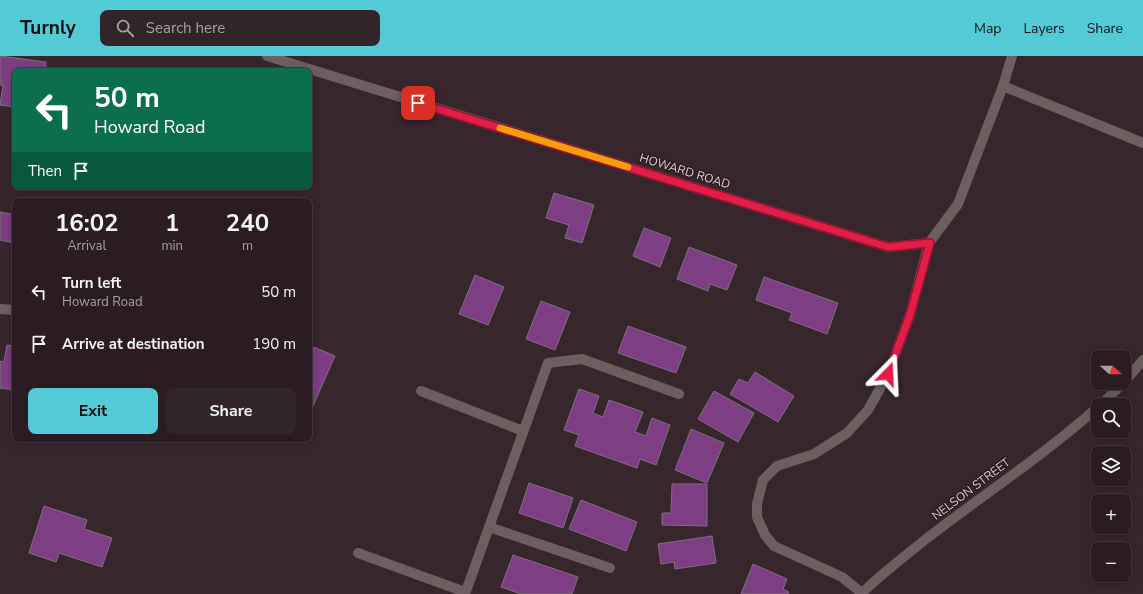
<!DOCTYPE html>
<meta charset="utf-8">
<style>
body{margin:0;font-family:"Nunito Sans",sans-serif;background:#32252a;color:#f1f3f6;height:100vh;display:flex;flex-direction:column;font-size:15px;white-space:nowrap}
*{box-sizing:border-box;margin:0}
p{font-size:13px;color:#a5a1a5}
.icon{flex:none;width:22px;height:22px;fill:none;stroke:currentColor;stroke-width:2;stroke-linecap:round;stroke-linejoin:round}
.map{position:relative;flex:1;overflow:hidden}
.panel{position:absolute;left:12px;top:142px;width:300px;height:244px;display:flex;flex-direction:column;background:#2a1c22;border-radius:8px;box-shadow:0 2px 10px #0003,0 0 0 1px #463a40}
.panel>*{flex:none}
.top-card{position:absolute;left:12px;top:12px;width:300px;height:122px;border-radius:8px;box-shadow:0 2px 10px #0003,0 0 0 1px #463a40;background:#0b6e4f;color:#fff;overflow:hidden}
.needle{width:26px;rotate:110deg}
.controls{position:absolute;left:1091px;top:294px;display:grid;gap:8px}
.controls a{display:grid;place-items:center;width:40px;height:40px;border-radius:8px;background:#2a1c22;box-shadow:0 2px 10px #0003,0 0 0 1px #463a40;font-size:20px}
.pin{position:absolute;display:grid;place-items:center;width:34px;height:34px;color:#fff;margin:-17px;border-radius:8px;box-shadow:0 2px 6px #0006}
.me{position:absolute;width:44px;margin:-22px;rotate:21deg;stroke-linejoin:round;filter:drop-shadow(0 0 3px #0008)}
.turn{display:flex;align-items:center;gap:14px;height:84px;padding:0 16px;font-size:18px}
.turn .icon{width:52px;height:52px;stroke-width:2.5}
.turn b{display:block;font-size:28px;line-height:34px}
.then{display:flex;align-items:center;height:38px;padding:0 16px;background:#0003;gap:8px;font-size:15px}
.eta{display:flex;justify-content:space-evenly;align-items:center;height:68px;text-align:center}
.eta b{font-size:24px;font-weight:700;line-height:28px}
.action{display:flex;gap:8px;margin-top:auto;padding:8px 16px}
.action a{flex:1;height:46px;border-radius:8px;background:#52cbd7;color:#111;font-size:16px;font-weight:700;line-height:46px;text-align:center}
.action a+a{background:#32252a;color:#f1f3f6}
ul{padding:0;list-style:none}
li{display:flex;align-items:center;gap:12px;height:52px;padding:0 16px}
li div{flex:1}
li b{display:block;font-size:15px}
li em{font-style:normal}
header{display:flex;align-items:center;gap:24px;box-sizing:border-box;height:56px;padding:0 20px;background:#52cbd7;color:#111}
header strong{font-size:19px}
nav{display:flex;gap:22px;margin-inline-start:auto;font-size:14px}
.search{width:280px;height:36px;background:#32252a;display:flex;align-items:center;gap:10px;box-sizing:border-box;padding:0 14px;border-radius:8px;color:#a5a1a5;font-size:15px}
.map>svg:first-child{display:block}
.building{fill:#7d3e83;stroke:#7f6f80}
.lines{fill:none;stroke-linecap:round;stroke-linejoin:round}
.service{stroke:#6b605f;stroke-width:10}
.minor{stroke:#6b605f;stroke-width:10}
.route-casing{stroke:#92132f;stroke-width:10}
.route{stroke:#e11d48;stroke-width:7}
.slow{stroke:#f59e0b;stroke-width:7}
.labels{text-anchor:middle;dominant-baseline:central;stroke-width:3;stroke-linejoin:round;paint-order:stroke}
.street-label{font-size:12px;fill:#ddd0d4;stroke:#2e1c23}
</style>
<header>
<strong>Turnly</strong>
<div class="search"><svg class="icon" aria-label="search" viewBox="0 0 24 24"><circle cx="10" cy="10" r="6"/><path d="M15 15l6 6"/></svg>Search here</div>
<nav><a>Map</a><a>Layers</a><a>Share</a></nav>
</header>
<div class="map">
<svg width="1143" height="538" viewBox="0 0 1143 538">
<rect width="100%" height="100%" fill="#38262d"/>
<g class="building">
<path d="M0 0 46 6 45 15H15V51L0 49 3 29H0Z"/>
<path d="M554 137 594 149 582 187 565 182 569 169 546 162Z"/>
<path d="M0 156 15 159V187L0 184Z"/>
<path d="M644 172 671 182 660 211 633 200Z"/>
<path d="M689 191 737 209 727 234 710 228 708 235 677 223Z"/>
<path d="M475 219 504 231 488 269 459 258Z"/>
<path d="M764 221 838 247 827 278 789 264 792 257 756 244Z"/>
<path d="M541 245 570 256 555 294 526 283Z"/>
<path d="M628 270 686 291 676 317 618 297Z"/>
<path d="M7 289 15 290V334L0 332V305L4 306Z"/>
<path d="M314 291 335 300 309 359V303Z"/>
<path d="M755 316 794 340 778 366 730 338 739 323 748 327Z"/>
<path d="M579 333 599 340 593 357 603 361 609 344 643 356 635 376 646 380 652 362 670 369 656 409 640 403 637 412 575 390 579 379 564 374Z"/>
<path d="M714 335 754 357 738 386 698 363Z"/>
<path d="M691 373 724 387 707 427 675 414Z"/>
<path d="M529 427 573 442 563 472 519 457Z"/>
<path d="M672 428H707V470L662 469V457H671Z"/>
<path d="M581 444 637 466 626 495 569 473Z"/>
<path d="M44 450 87 464 84 473 112 482 102 511 59 497 56 506 29 497Z"/>
<path d="M712 480 716 507 675 513 674 506 661 508 658 488Z"/>
<path d="M513 499 578 521 572 538H521L501 531Z"/>
<path d="M753 508 787 523 783 533 789 536 788 538H741Z"/>
</g>
<g class="lines">
<g class="service">
<path d="M421 335 523 375"/>
<path d="M489 471 610 512"/>
<path d="M358 497 465 536"/>
<path d="M465 538 548 307 582 303 679 338"/>
</g>
<g class="minor">
<path d="M267 0 888 191 929 187 958 148 1003 30 1012 0"/>
<path d="M1003 30 1143 87"/>
<path d="M0 253 15 254"/>
<path d="M1124 326 1143 304"/>
<path d="M1101 349 1123 327"/>
<path d="M861 538C881 518 904 501 926 483 983 439 1044 399 1098 351"/>
<path d="M863 538 842 521 774 490 765 479 757 461V448L763 424 777 410 814 398 847 377 868 354 888 318 910 259 929 187"/>
</g>
</g>
<g class="lines">
<g class="route-casing">
<path id="route" d="M418 47 888 191 930 187 910 259 888 318"/>
</g>
<use href="#route" class="route"/>
<path class="slow" d="M500 72 628 111"/>
</g>
<g class="labels">
<g class="street-label">
<text transform="translate(685 115) rotate(17)">HOWARD ROAD</text>
<text transform="translate(971 433) rotate(-37)">NELSON STREET</text>
</g>
</g>
</svg>
<div class="controls">
<a><svg class="needle" viewBox="-14 -14 28 28"><path d="M0-13l5 13h-10z" fill="#e53935"/><path d="M0 13l5-13h-10z" fill="#a5a1a5"/></svg></a>
<a><svg class="icon" aria-label="search" viewBox="0 0 24 24"><circle cx="10" cy="10" r="6"/><path d="M15 15l6 6"/></svg></a>
<a><svg class="icon" aria-label="layers" viewBox="0 0 24 24"><path d="M12 4l9 5-9 5-9-5zM3 14l9 5 9-5"/></svg></a>
<a>+</a>
<a>−</a>
</div>
<div class="pin" style="left:418px;top:47px;background:#d93025"><svg class="icon" aria-label="arrive" viewBox="0 0 24 24"><path d="M6 21V4h12l-3 4 3 4H6"/></svg></div>
<svg class="me" style="left:888px;top:318px" viewBox="-20 -20 40 40"><path d="M0-17L14 15 0 8-14 15z" fill="#e11d48" stroke="#fff" stroke-width="4"/></svg>
<div class="top-card">
<div class="turn"><svg class="icon" aria-label="left" viewBox="0 0 24 24"><path d="M17 20v-9H6M10 6l-5 5 5 5"/></svg><div><b>50 m</b>Howard Road</div></div>
<div class="then">Then<svg class="icon" aria-label="arrive" viewBox="0 0 24 24"><path d="M6 21V4h12l-3 4 3 4H6"/></svg></div>
</div>
<section class="panel">
<div class="eta">
<div><b>16:02</b><p>Arrival</p></div>
<div><b>1</b><p>min</p></div>
<div><b>240</b><p>m</p></div>
</div>
<ul>
<li><svg class="icon" aria-label="left" viewBox="0 0 24 24"><path d="M17 20v-9H6M10 6l-5 5 5 5"/></svg><div><b>Turn left</b><p>Howard Road</p></div><em>50 m</em></li>
<li><svg class="icon" aria-label="arrive" viewBox="0 0 24 24"><path d="M6 21V4h12l-3 4 3 4H6"/></svg><div><b>Arrive at destination</b></div><em>190 m</em></li>
</ul>
<div class="action"><a>Exit</a><a>Share</a></div>
</section>
</div>
